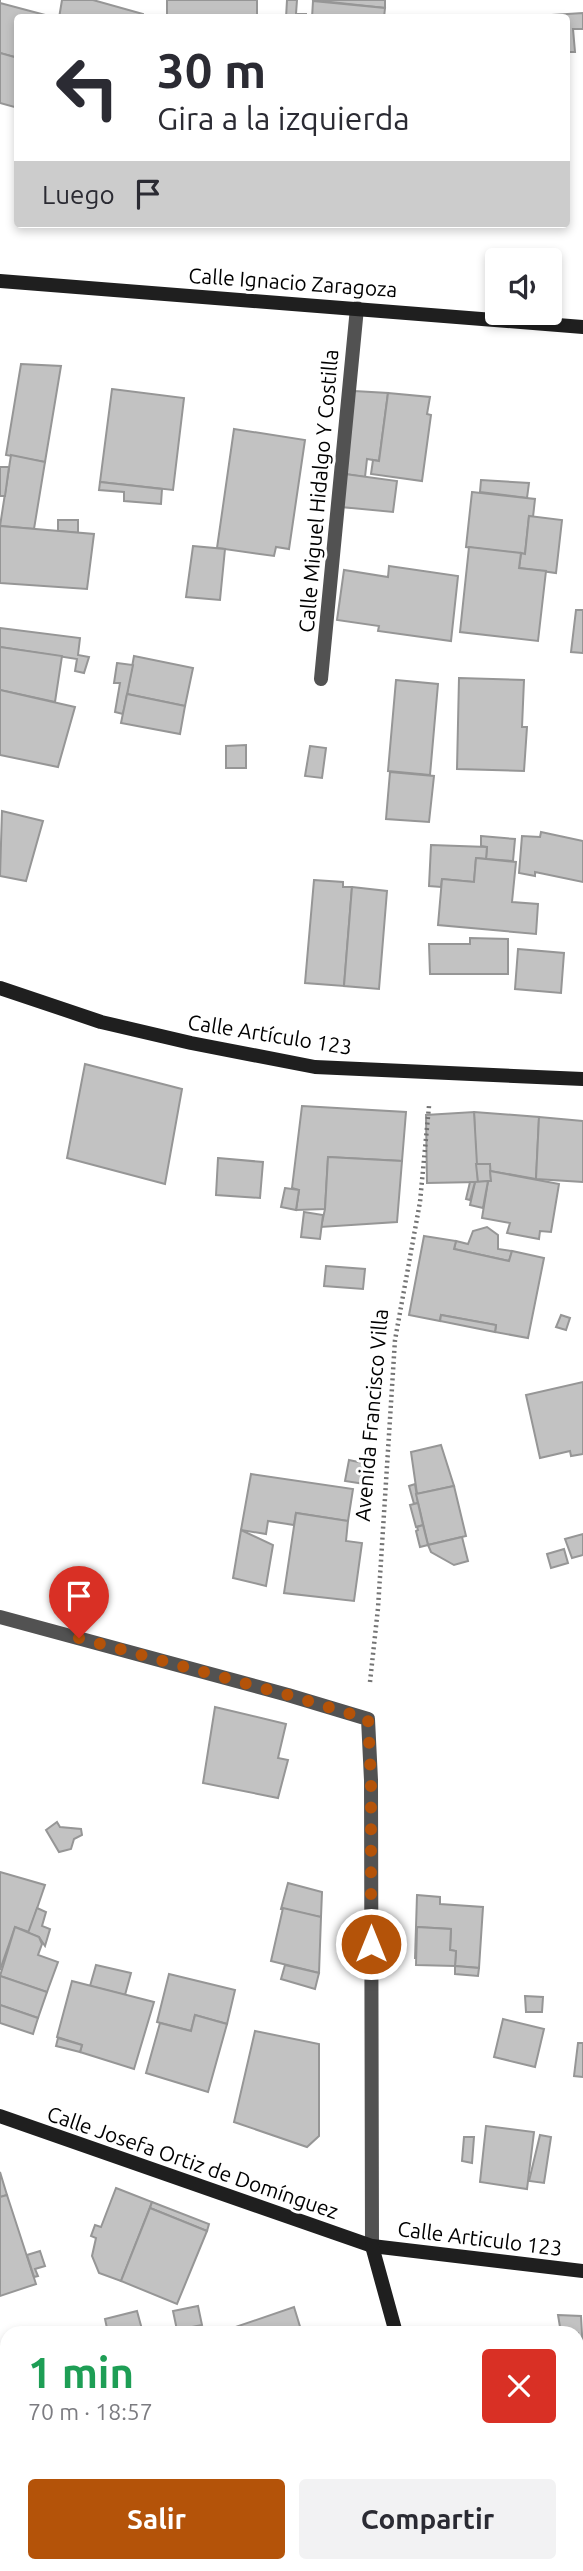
<!DOCTYPE html>
<html lang="es">
<meta charset="utf-8">
<style>
body{margin:0;font-family:Ubuntu,sans-serif;background:#f2f2f3;color:#2b2b33;height:100vh;display:flex;flex-direction:column;font-size:26px;white-space:nowrap}
*{box-sizing:border-box;margin:0}
p{font-size:23px;color:#7c7c81}
.icon{flex:none;width:38px;height:38px;fill:none;stroke:currentColor;stroke-width:2;stroke-linecap:round;stroke-linejoin:round}
.map{position:relative;flex:1;overflow:hidden}
.sheet{position:absolute;left:0px;top:2326px;width:584px;height:247px;display:flex;flex-direction:column;background:#fff;border-radius:21px 21px 0 0;box-shadow:0 4px 10px #0003}
.sheet>*{flex:none}
.guide{position:absolute;left:14px;top:14px;width:556px;height:214px;border-radius:7px;box-shadow:0 4px 10px #0003;background:#fff;color:#2b2b33;overflow:hidden}
.buttons{position:absolute;left:485px;top:248px;display:grid;gap:14px}
.buttons a{display:grid;place-items:center;width:77px;height:77px;border-radius:7px;background:#fff;box-shadow:0 4px 10px #0003;font-size:35px}
.pin{position:absolute;display:grid;place-items:center;width:60px;height:60px;color:#fff;margin:-72px -30px;border-radius:50% 50% 50% 0;rotate:-45deg;box-shadow:0 0 7px #0007}
.pin .icon{rotate:45deg}
.me{position:absolute;width:77px;margin:-38px;rotate:0deg;stroke-linejoin:round;filter:drop-shadow(0 0 5px #0008)}
.turn{display:flex;align-items:center;gap:24px;height:147px;padding:0 28px;font-size:32px}
.turn .icon{width:91px;height:91px;stroke-width:2.5}
.turn b{display:block;font-size:49px;line-height:60px}
.then{display:flex;align-items:center;height:66px;padding:0 28px;background:#0003;gap:14px;font-size:26px}
.round{display:grid;place-items:center;flex:none;width:74px;height:74px;border-radius:7px;background:#f2f2f3}
.overview{display:flex;align-items:center;justify-content:space-between;height:119px;padding:0 28px}
h1{font-size:42px;font-weight:700;line-height:52px;color:#1e9e55}
.cta{display:flex;gap:14px;margin-top:auto;padding:14px 28px}
.cta a{flex:1;height:80px;border-radius:7px;background:#b45309;color:#fff;font-size:28px;font-weight:700;line-height:80px;text-align:center}
.cta a+a{background:#f2f2f3;color:#2b2b33}
.map>svg:first-child{display:block}
.building{fill:#c2c2c2;stroke:#969696;stroke-width:2}
.lines{fill:none;stroke-linecap:round;stroke-linejoin:round}
.path{stroke:#747474;stroke-width:4.5;stroke-dasharray:2 3.5;stroke-linecap:butt}
.street{stroke:#525252;stroke-width:14}
.secondary{stroke:#1f1f1f;stroke-width:14}
.route{stroke:#b45309;stroke-width:12;stroke-dasharray:0 21.6}
.labels{text-anchor:middle;dominant-baseline:central;stroke-width:6;stroke-linejoin:round;paint-order:stroke}
.street-label{font-size:21px;fill:#000;stroke:#fff}
</style>
<div class="map">
<svg width="583" height="2571" viewBox="0 0 583 2571">
<rect width="100%" height="100%" fill="#fff"/>
<g class="building">
<path d="M0 0V3L49 16 18 18V58L0 53Z"/>
<path d="M62 0H93L143 14V18H59Z"/>
<rect x="167" y="0" width="90" height="18"/>
<path d="M287 0H297L296 14H306V18H286Z"/>
<path d="M312 0H385V8Z"/>
<path d="M313 1 385 8 384 18H312Z"/>
<path d="M583 13V29H573L575 52H567V18H504Z"/>
<path d="M0 53 18 58V108L0 103Z"/>
<path d="M21 364 61 366 45 462 6 455Z"/>
<path d="M112 389 184 398 173 490 100 482Z"/>
<path d="M354 391 388 393 379 461 367 459 365 477 345 474Z"/>
<path d="M388 393 430 397 427 414 431 415 422 481 371 474 373 460 379 461Z"/>
<path d="M234 429 305 440 289 549 276 547 274 556 217 548Z"/>
<path d="M11 455 45 462 34 529 0 526Z"/>
<path d="M0 467H9L5 496H0Z"/>
<path d="M345 474 397 481 393 512 341 507Z"/>
<path d="M481 480 529 483 527 498 480 492Z"/>
<path d="M100 482 162 489 161 504 124 501V492L99 490Z"/>
<path d="M472 492 535 499 533 517 529 516 525 554 466 547Z"/>
<path d="M529 516 562 520 556 573 519 568 521 553 525 554Z"/>
<path d="M58 520H78V533L58 531Z"/>
<path d="M0 526 94 534 87 589 0 583Z"/>
<path d="M193 546 225 549 220 600 186 597Z"/>
<path d="M469 547 521 553 519 568 546 571 538 641 460 632Z"/>
<path d="M389 566 458 576 451 641 378 631 379 626 337 620 344 570 388 577Z"/>
<path d="M576 610H583V653L571 652Z"/>
<path d="M0 628 80 638 78 655 89 657 84 673 75 671 77 659 0 647Z"/>
<path d="M0 647 62 656 55 702 0 690Z"/>
<path d="M134 656 193 668 185 706 127 694Z"/>
<path d="M117 663 133 665 123 714 115 712 120 683H114Z"/>
<path d="M459 678 524 680 522 727H527L524 771 457 769Z"/>
<path d="M396 680 438 684 430 775 388 771Z"/>
<path d="M0 690 75 707 58 767 0 755Z"/>
<path d="M127 694 185 706 180 734 121 723Z"/>
<path d="M246 745V768H226V746Z"/>
<path d="M310 746 326 748 322 778 305 776Z"/>
<path d="M390 772 434 776 429 822 386 819Z"/>
<path d="M2 811 43 821 26 881 0 876Z"/>
<path d="M541 832 583 841V882L535 872V876L519 873 522 836 540 837Z"/>
<path d="M481 836 515 839 513 861 486 859 487 847 481 846Z"/>
<path d="M431 845 487 847 486 859 476 858 474 882 442 879 441 887 429 886Z"/>
<path d="M476 858 516 862 512 902 538 904 536 934 438 925 442 879 474 882Z"/>
<path d="M314 880 343 882V887H352L344 986 305 983Z"/>
<path d="M352 887 387 891 379 989 344 986Z"/>
<path d="M470 938 508 939V974H430L429 944H470Z"/>
<path d="M518 949 564 953 561 993 515 989Z"/>
<path d="M85 1064 182 1089 165 1184 67 1158Z"/>
<path d="M302 1106 406 1112 402 1161 328 1157 325 1209 296 1210 299 1190 292 1188Z"/>
<path d="M474 1112 539 1117 536 1179 490 1171V1164H476Z"/>
<path d="M474 1112 478 1182 427 1183 426 1115Z"/>
<path d="M539 1117 583 1121V1182L536 1179Z"/>
<path d="M328 1157 402 1161 397 1222 321 1227 325 1209Z"/>
<path d="M218 1158 263 1162 260 1198 216 1195Z"/>
<path d="M476 1164H490L491 1181 478 1182Z"/>
<path d="M490 1171 559 1184 551 1232 540 1231 539 1239 507 1233 510 1223 482 1218 488 1181H491Z"/>
<path d="M488 1181 483 1208 470 1205 475 1182Z"/>
<path d="M470 1182H475L470 1200 466 1199Z"/>
<path d="M285 1188 299 1190 296 1210 281 1207Z"/>
<path d="M304 1212 323 1215 320 1239 301 1237Z"/>
<path d="M487 1227 498 1235V1249L512 1251 509 1261 454 1249 456 1241 468 1244 473 1231Z"/>
<path d="M424 1236 456 1241 454 1249 509 1261 512 1251 544 1258 528 1338 495 1332 496 1325 441 1315 440 1321 409 1315Z"/>
<path d="M326 1266 365 1269 363 1289 324 1286Z"/>
<path d="M441 1315 496 1325 495 1332 440 1321Z"/>
<path d="M561 1315 570 1318 566 1330 556 1327Z"/>
<path d="M583 1382V1454L571 1456 570 1451 540 1458 526 1395Z"/>
<path d="M441 1445 454 1486 417 1494 411 1452Z"/>
<path d="M349 1460 368 1464 365 1484 345 1481Z"/>
<path d="M251 1474 353 1489 348 1521 296 1513 294 1525 268 1521 266 1534 241 1530Z"/>
<path d="M415 1484 418 1503 414 1504 409 1486Z"/>
<path d="M454 1486 466 1536 428 1545 416 1494Z"/>
<path d="M418 1503 423 1525 416 1527 410 1505Z"/>
<path d="M296 1513 348 1521 346 1541 362 1543 354 1601 284 1593Z"/>
<path d="M423 1525 428 1545 420 1547 416 1531 418 1530 417 1527Z"/>
<path d="M241 1530 273 1545 266 1586 233 1578Z"/>
<path d="M583 1534V1555L572 1558 565 1539Z"/>
<path d="M462 1537 468 1561 454 1565 431 1552 428 1545Z"/>
<path d="M564 1549 568 1563 551 1568 547 1554Z"/>
<path d="M215 1707 286 1724 278 1758 288 1760 278 1798 203 1783Z"/>
<path d="M57 1822 60 1827 81 1829 82 1835 74 1839 71 1849 59 1852 46 1830Z"/>
<path d="M0 1872 45 1885 29 1932 15 1927 0 1970Z"/>
<path d="M288 1883 322 1892 321 1917 281 1909Z"/>
<path d="M417 1895 440 1897V1904L483 1907 479 1968 455 1966 456 1951 450 1950 451 1929 417 1927 415 1959Z"/>
<path d="M37 1908 46 1912 42 1926 50 1929 45 1946 39 1937 28 1933Z"/>
<path d="M283 1908 321 1917 319 1973 271 1961Z"/>
<path d="M15 1927 39 1937 42 1944 38 1955 58 1962 47 1992 0 1976Z"/>
<path d="M417 1927 451 1929 450 1950 456 1951 455 1966 416 1965Z"/>
<path d="M96 1965 131 1973 125 1995 90 1986Z"/>
<path d="M285 1965 319 1973 315 1989 281 1979Z"/>
<path d="M455 1966 479 1968 478 1976 455 1974Z"/>
<path d="M169 1974 235 1990 227 2024 195 2015 191 2031 157 2022Z"/>
<path d="M0 1976 47 1992 38 2018 0 2005Z"/>
<path d="M72 1981 154 2002 134 2069 80 2052 82 2045 57 2037Z"/>
<path d="M525 1996 543 1997 542 2012H526Z"/>
<path d="M0 2005 38 2018 33 2034 0 2023Z"/>
<path d="M195 2015 227 2024 208 2092 146 2073 160 2023 191 2031Z"/>
<path d="M503 2019 544 2029 535 2067 494 2057Z"/>
<path d="M255 2031 319 2044V2136L307 2147 234 2122Z"/>
<path d="M58 2038 82 2045 80 2052 56 2046Z"/>
<path d="M578 2043H583V2077L574 2076Z"/>
<path d="M486 2126 534 2132 527 2189 480 2182Z"/>
<path d="M540 2135 551 2137 544 2183 529 2181Z"/>
<path d="M464 2137H474L472 2163 462 2161Z"/>
<path d="M0 2172 7 2195 0 2197Z"/>
<path d="M116 2188 152 2202 121 2281 99 2273 92 2256 96 2238 91 2236 95 2225 101 2227Z"/>
<path d="M7 2195 36 2284 0 2296V2197Z"/>
<path d="M152 2202 209 2224 207 2231 150 2208Z"/>
<path d="M150 2208 207 2231 177 2304 121 2281Z"/>
<path d="M40 2251 45 2266 35 2269 38 2276 34 2277 27 2255Z"/>
<path d="M198 2306 202 2325 177 2330 173 2311Z"/>
<path d="M294 2307 302 2333H218Z"/>
<path d="M137 2311 143 2333H108L105 2319Z"/>
<path d="M558 2315 581 2316 583 2352 578 2353V2333H561Z"/>
<path d="M7 2385V2415L5 2410 0 2413V2388Z"/>
<path d="M583 2398V2449L578 2428V2400Z"/>
<path d="M578 2428 583 2449V2491L578 2492Z"/>
<path d="M582 2499 583 2542 578 2544V2500Z"/>
<path d="M177 2566H228L230 2571H179Z"/>
<path d="M228 2566H267L258 2568 259 2571H230Z"/>
<path d="M267 2566H275L277 2571H259L258 2568Z"/>
<path d="M505 2566H546L529 2571H507Z"/>
</g>
<g class="lines">
<path class="path" d="M370 1682 378 1608 395 1340 420 1202 429 1106"/>
<g class="street">
<path d="M321 679 357 308"/>
<path d="M0 1617 288 1695 368 1719 371 1780 372 2246"/>
</g>
<g class="secondary">
<path d="M0 281 583 327"/>
<path d="M0 988 101 1022 191 1043 315 1067 583 1079"/>
<path d="M0 2116 372 2246 583 2271"/>
<path d="M372 2246 396 2333"/>
<path d="M460 2566 462 2571"/>
</g>
</g>
<g class="lines">
<path class="route" d="M79 1638 288 1695 368 1719 371 1780V1944"/>
</g>
<g class="labels">
<g class="street-label">
<text transform="translate(293 282) rotate(4)">Calle Ignacio Zaragoza</text>
<text transform="translate(318 491) rotate(-85)">Calle Miguel Hidalgo Y Costilla</text>
<text transform="translate(270 1034) rotate(9)">Calle Artículo 123</text>
<text transform="translate(371 1415) rotate(-85)">Avenida Francisco Villa</text>
<text transform="translate(193 2162) rotate(19)">Calle Josefa Ortiz de Domínguez</text>
<text transform="translate(480 2238) rotate(7)">Calle Articulo 123</text>
</g>
</g>
</svg>
<div class="buttons">
<a><svg class="icon" aria-label="sound" viewBox="0 0 24 24"><path d="M4 9h4l5-4v14l-5-4H4zM17 9q2 3 0 6"/></svg></a>
</div>
<div class="pin" style="left:79px;top:1638px;background:#d93025"><svg class="icon" aria-label="arrive" viewBox="0 0 24 24"><path d="M6 21V4h12l-3 4 3 4H6"/></svg></div>
<svg class="me" style="left:371px;top:1944px" viewBox="-20 -20 40 40"><circle r="17" fill="#b45309" stroke="#fff" stroke-width="3"/><path d="M0-11L8 9 0 5-8 9z" fill="#fff"/></svg>
<div class="guide">
<div class="turn"><svg class="icon" aria-label="left" viewBox="0 0 24 24"><path d="M17 20v-9H6M10 6l-5 5 5 5"/></svg><div><b>30 m</b>Gira a la izquierda</div></div>
<div class="then">Luego<svg class="icon" aria-label="arrive" viewBox="0 0 24 24"><path d="M6 21V4h12l-3 4 3 4H6"/></svg></div>
</div>
<section class="sheet">
<div class="overview"><div><h1>1 min</h1><p>70 m · 18:57</p></div><a class="round" style="background:#d93025;color:#fff"><svg class="icon" aria-label="close" viewBox="0 0 24 24"><path d="M6 6l12 12M18 6L6 18"/></svg></a></div>
<div class="cta"><a>Salir</a><a>Compartir</a></div>
</section>
</div>
